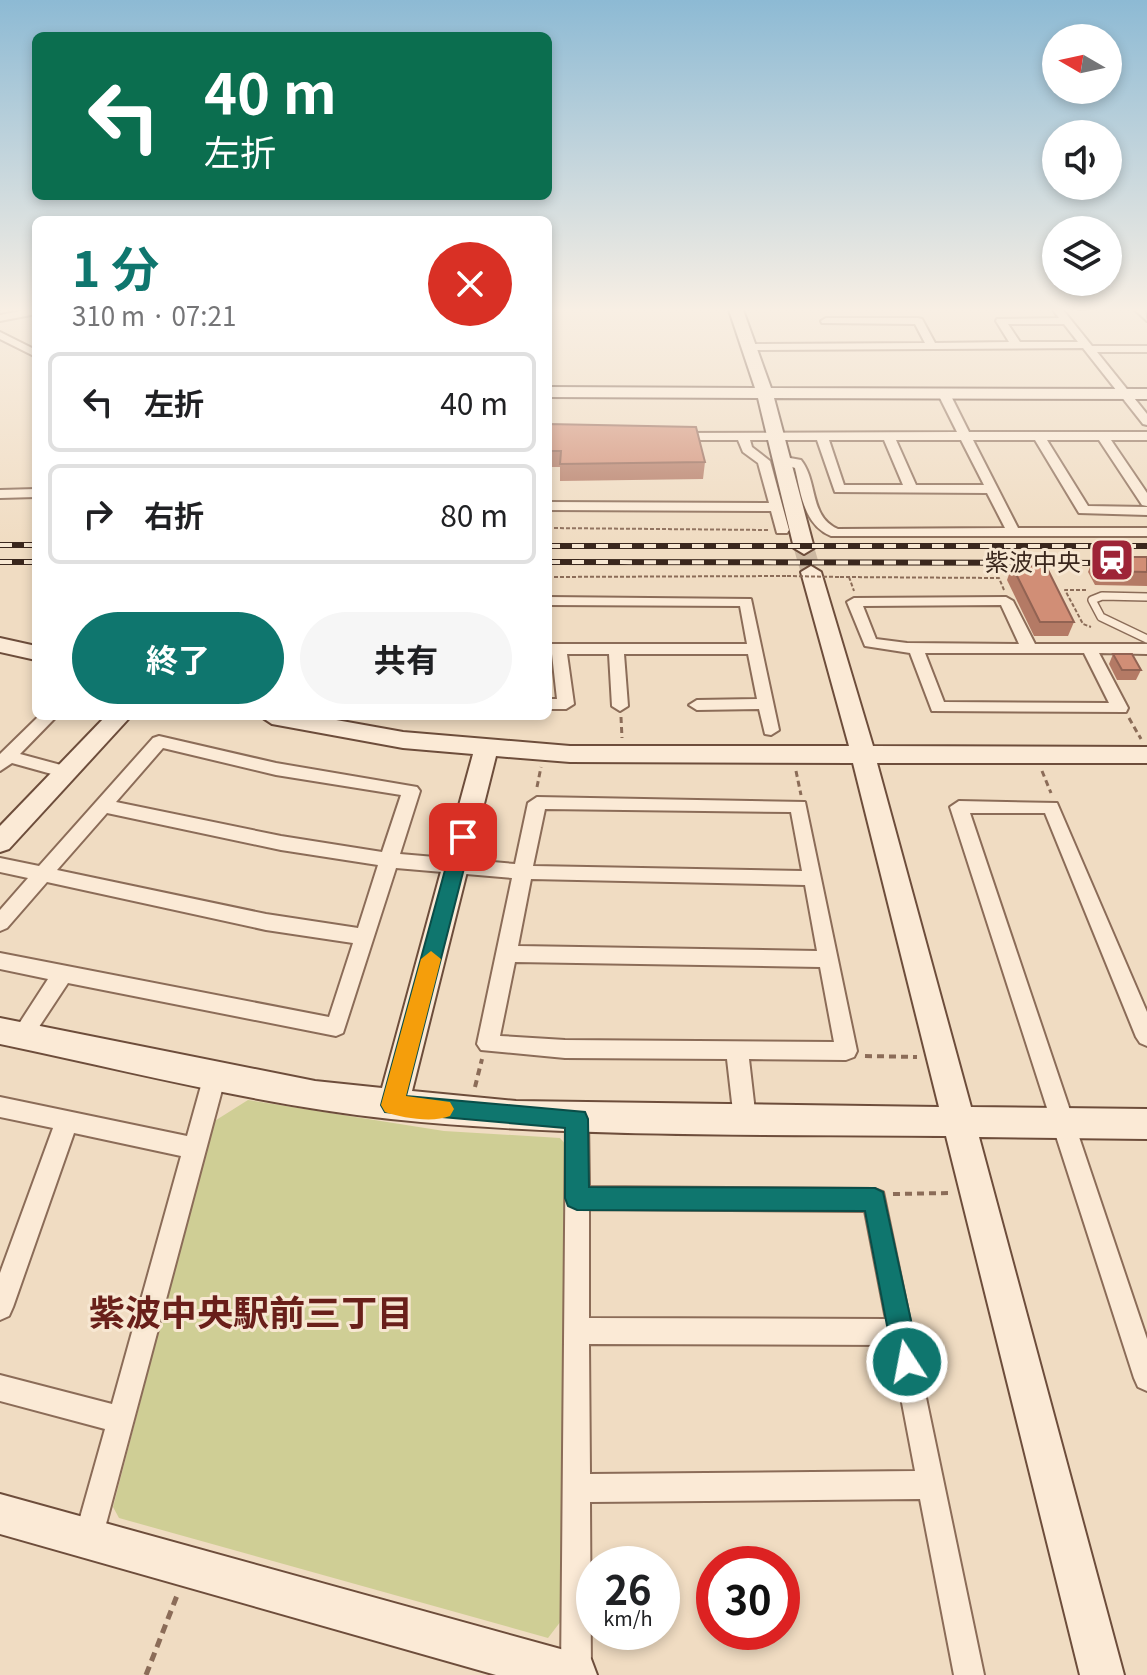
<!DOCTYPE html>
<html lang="ja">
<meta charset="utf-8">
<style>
body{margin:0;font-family:Georgia,"Noto Sans JP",serif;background:#f6f6f6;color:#202124;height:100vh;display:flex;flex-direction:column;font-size:30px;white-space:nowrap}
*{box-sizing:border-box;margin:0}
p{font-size:26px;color:#757577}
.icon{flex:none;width:44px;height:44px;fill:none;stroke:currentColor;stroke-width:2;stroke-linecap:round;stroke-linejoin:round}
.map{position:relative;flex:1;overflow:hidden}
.panel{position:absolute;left:32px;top:216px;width:520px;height:504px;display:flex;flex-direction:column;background:#fff;border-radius:12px;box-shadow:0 4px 12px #0003}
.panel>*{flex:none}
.top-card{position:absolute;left:32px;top:32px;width:520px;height:168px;border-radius:12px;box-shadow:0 4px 12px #0003;background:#0b6e4f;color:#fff;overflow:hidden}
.needle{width:52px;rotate:279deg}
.tools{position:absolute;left:1042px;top:24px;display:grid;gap:16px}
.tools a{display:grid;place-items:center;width:80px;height:80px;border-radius:50%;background:#fff;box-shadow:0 4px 12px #0003;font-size:40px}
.speed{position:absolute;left:576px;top:1546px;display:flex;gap:16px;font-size:40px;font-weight:700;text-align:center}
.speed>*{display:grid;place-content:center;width:104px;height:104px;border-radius:50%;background:#fff;box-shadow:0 4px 12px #0003;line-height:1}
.speed small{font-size:20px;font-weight:400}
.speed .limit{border:12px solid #d22;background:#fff;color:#111}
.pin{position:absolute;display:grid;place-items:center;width:68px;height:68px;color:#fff;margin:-34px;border-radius:16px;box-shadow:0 4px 12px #0006}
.me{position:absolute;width:88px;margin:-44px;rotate:349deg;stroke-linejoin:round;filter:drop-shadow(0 0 6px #0008)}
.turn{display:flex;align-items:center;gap:28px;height:168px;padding:0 40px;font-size:36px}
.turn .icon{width:104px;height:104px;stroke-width:2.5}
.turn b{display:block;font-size:56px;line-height:68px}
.round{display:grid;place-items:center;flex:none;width:84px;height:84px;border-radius:42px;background:#f6f6f6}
.head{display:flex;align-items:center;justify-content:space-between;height:136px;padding:0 40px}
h1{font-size:48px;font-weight:700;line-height:60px;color:#0f766e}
.action{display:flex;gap:16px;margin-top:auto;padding:16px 40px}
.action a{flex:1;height:92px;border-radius:48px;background:#0f766e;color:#fff;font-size:32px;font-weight:700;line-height:92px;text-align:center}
.action a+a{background:#f6f6f6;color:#202124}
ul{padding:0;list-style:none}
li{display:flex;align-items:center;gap:24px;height:100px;margin:0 16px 12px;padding:0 24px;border:4px solid #e0e0e0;border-radius:12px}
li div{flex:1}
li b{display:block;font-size:30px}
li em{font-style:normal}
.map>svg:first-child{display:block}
.green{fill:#cfce95}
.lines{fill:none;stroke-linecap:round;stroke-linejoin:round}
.secondary-tunnel{stroke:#ccb8a1;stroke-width:20;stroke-dasharray:20 10;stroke-linecap:butt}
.lane-casing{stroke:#8b6c58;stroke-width:10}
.street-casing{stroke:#8b6c58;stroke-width:4}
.secondary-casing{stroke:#6d4d3b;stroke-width:4}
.path-far3{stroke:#8b6c58;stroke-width:2;stroke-dasharray:4 2;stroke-linecap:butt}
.path-far2{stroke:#8b6c58;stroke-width:3;stroke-dasharray:6 4;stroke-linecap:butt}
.path-far1{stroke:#8b6c58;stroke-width:4;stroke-dasharray:7 5;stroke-linecap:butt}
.path{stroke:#8b6c58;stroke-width:5;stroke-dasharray:9 6;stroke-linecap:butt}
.lane{stroke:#fbead6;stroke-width:7}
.street{fill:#fbead6;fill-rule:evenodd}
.secondary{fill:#fbead6;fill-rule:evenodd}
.rail-casing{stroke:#3a271d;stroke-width:6}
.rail{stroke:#f7e7d2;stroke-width:4;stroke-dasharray:12;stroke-linecap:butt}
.path-bridge{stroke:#8b6c58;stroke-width:2;stroke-dasharray:4 2;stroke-linecap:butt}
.wall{fill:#b47a65}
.building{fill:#d18e76;stroke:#926353;stroke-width:2}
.route{fill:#0f766e;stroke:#0a4d48;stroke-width:2}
.slow{fill:#f59e0b}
.labels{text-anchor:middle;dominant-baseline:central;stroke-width:6;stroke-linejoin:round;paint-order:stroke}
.far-poi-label{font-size:24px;fill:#3a271d;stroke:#f7e7d2;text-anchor:end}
.near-neighbourhood-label{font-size:36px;font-weight:bold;fill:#691f1a;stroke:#f7e7d2}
</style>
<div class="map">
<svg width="1147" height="1675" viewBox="0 0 1147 1675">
<rect width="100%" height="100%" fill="#f0dcc2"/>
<path class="green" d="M248 1100 444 1131 560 1138 567 1146 561 1621 548 1638 119 1518 113 1507 213 1122Z"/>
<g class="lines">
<path class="secondary-tunnel" d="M804 548 811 572"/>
<g class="lane-casing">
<path id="lane" d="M1147 597 1102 596 1092 600 1101 617 1147 639"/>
</g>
<g class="street-casing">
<g id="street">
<path d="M26 310H36V314L0 321V315Z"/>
<path d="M1053 310H1063L1092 346H1147V352H1097L1147 414V425L1143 424 1083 348 748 350 743 347 748 344 925 343 915 324 822 323 821 321 826 318H918L922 319 935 343 1009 342 996 321 997 319 1059 318ZM1008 324H1064L1078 342H1020Z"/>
<path d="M1135 310H1145L1147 321Z"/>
<path d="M0 332 36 350V357L0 339Z"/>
<path d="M944 391 950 394 969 432H1147V440H1111L1147 493V506L1142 505 1099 440H1047L1088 506 1147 507V515L1079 513 1035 440H973L1018 528H1147V536H831C804 525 801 494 795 468L779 462V456L801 460C818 481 809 517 838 529L1005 528 987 493 835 492 817 440H750L752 447 770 461 789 530 787 533H777L771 511 548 510V502L769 503 758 463 743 452 738 440H675L671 439V433L957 432 938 394ZM829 440H884L903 485H844ZM896 440H961L984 485H916Z"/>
<path d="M36 489V497L0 498V490Z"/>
<path d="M548 597 751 599 779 730 771 735 765 734 759 709 697 710 689 705 697 700 757 699 748 654H624L628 706 620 711 612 706 609 654H567L574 704 566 709H548V699H557L552 654H548V644H747L740 606 548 605Z"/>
<path d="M1006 597 1013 601 1035 644H1147V654L1099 653 1128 708 1126 712 932 711 910 653 865 646 847 602 854 598ZM1001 605 1019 644 907 643 876 639 863 606ZM925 653H1084L1109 703 944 702Z"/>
<path d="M39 716 56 717 20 754 72 768 74 772 72 776 66 778 12 763 0 771V754Z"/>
<path d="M159 736 276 763 417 787 420 791 400 854 515 864 528 803 537 797 805 802 857 1051 854 1057 846 1060 749 1059 756 1120 753 1127 745 1130 737 1127 734 1120 727 1059 565 1058 481 1050 477 1044 512 878 396 868 343 1033 336 1036 68 983 29 1042 22 1045 15 1042 11 1036 15 1030 48 979 0 969V953L329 1017 353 943 266 930 47 882 7 928 0 931V910L28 878 0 872V858L39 866 153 738ZM163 748 276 775 401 795 382 852 281 836 116 802ZM545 809 791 812 802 871 533 866ZM107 813 281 850 378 865 358 928 266 914 57 870ZM531 879 805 885 817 951 518 946ZM515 962 820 967 834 1042 565 1040 500 1036Z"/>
<path d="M959 801 1057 803 1147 1012V1046L1140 1043 1136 1037 1045 813H970L1147 1339V1391L1138 1387 1134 1378 950 807Z"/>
<path d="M215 1065 223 1068 226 1075 102 1539 98 1549 88 1553 78 1549 74 1539 105 1429 0 1401V1375L112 1404 181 1156 74 1133 13 1307 9 1316 0 1320V1273L53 1128 0 1117V1097L187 1136 204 1075 207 1068Z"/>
<path d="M577 1109 585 1112 588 1119 589 1187 875 1189 883 1192 984 1675H954L920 1499 590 1502 591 1675H561L566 1119 569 1112ZM589 1209 865 1211 886 1319 589 1318ZM589 1344 891 1345 915 1471 590 1474Z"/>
</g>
</g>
<g class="secondary-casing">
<g id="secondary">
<path d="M729 310H743L771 388 1147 389V399L774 398 814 548 804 554 794 548 758 398 548 397V387L755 388Z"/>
<path d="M811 566 821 572 873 746 1147 747V763H877L971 1107 1147 1109V1139L979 1137 1124 1675H1080L946 1136C761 1134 574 1138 391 1119 260 1105 129 1071 0 1044V1018L315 1081 382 1088 473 754 403 748 272 724 260 716H314L403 732 570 746H849L801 572ZM496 756 570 762 853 763 939 1107 516 1101 412 1091Z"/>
<path d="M0 638 36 646V660L0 652Z"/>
<path d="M106 716H131L9 849 0 852V826Z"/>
<path d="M0 1494 575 1653 591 1659 597 1675H496L0 1534Z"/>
</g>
</g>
<g class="path-far3">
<path d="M548 528 768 530"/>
<path d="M548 577 787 576"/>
<path d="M840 577 999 578 1004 590"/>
<path d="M849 577 854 591"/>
<path d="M1086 590H1065L1083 624 1091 627"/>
</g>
<g class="path-far2">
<path d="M621 717 622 738"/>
<path d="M1129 718 1141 739"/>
<path d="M796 771 801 795"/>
<path d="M1042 771 1051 793"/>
<path d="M537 787 541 767"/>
</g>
<g class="path-far1">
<path d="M865 1056 917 1057"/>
<path d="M475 1087 482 1059"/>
<path d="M893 1194 950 1193"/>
</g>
<path class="path" d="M146 1675 178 1593"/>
<use href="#lane" class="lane"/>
<use href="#street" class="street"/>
<use href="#secondary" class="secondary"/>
<g class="rail-casing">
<g id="rail">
<path d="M0 545H36"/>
<path d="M548 546H1147"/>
<path d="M0 562H36"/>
<path d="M548 562 1147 563"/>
</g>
</g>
<use href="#rail" class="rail"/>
<path class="path-bridge" d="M787 576 840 577"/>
</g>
<g class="wall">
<path d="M548 424 705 462 703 479 560 481V467H548Z"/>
<path d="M1094 557H1147V586L1095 585 1088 572Z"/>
<path d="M1012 566 1074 622 1068 636H1034L1007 580Z"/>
<path d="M1113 654 1141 670 1136 680H1117L1109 664Z"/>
</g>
<g class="building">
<path d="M548 424 696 427 705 462 560 464 561 451H548Z"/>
<path d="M1094 557H1147V572L1101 571Z"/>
<path d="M1012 566H1046L1074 622H1040Z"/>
<path d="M1113 654H1132L1141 670H1122Z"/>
</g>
<linearGradient id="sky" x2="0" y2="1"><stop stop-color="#8dbad4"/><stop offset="0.57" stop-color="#f8efe4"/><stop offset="1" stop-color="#f8efe4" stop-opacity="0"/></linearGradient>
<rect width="1147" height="544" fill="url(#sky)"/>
<path class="route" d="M463 831 472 837 406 1096 585 1112 588 1119 589 1187 875 1188 883 1192 920 1362 916 1372 907 1376 898 1372 894 1362 865 1211 577 1210 568 1206 565 1198V1128L385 1112 381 1105 454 837Z"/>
<path class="slow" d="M431 951 441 959 406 1096 450 1102 454 1109 450 1116C433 1123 402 1118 385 1112L381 1105 421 959Z"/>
<defs>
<g id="station-square" transform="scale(2.3)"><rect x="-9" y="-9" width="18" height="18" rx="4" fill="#9e2437" stroke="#f7e7d2"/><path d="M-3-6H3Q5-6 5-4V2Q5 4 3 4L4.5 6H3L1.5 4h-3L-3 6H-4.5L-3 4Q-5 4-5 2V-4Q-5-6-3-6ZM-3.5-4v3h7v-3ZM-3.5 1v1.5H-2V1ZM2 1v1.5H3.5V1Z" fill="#fff"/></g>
</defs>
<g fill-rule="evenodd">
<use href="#station-square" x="1112" y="560"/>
</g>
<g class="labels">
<g class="far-poi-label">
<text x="1081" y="560">紫波中央</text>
</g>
<g class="near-neighbourhood-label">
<text x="251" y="1310">紫波中央駅前三丁目</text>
</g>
</g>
</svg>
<div class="tools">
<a><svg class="needle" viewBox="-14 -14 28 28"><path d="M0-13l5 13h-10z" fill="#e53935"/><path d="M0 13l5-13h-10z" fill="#757577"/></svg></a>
<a><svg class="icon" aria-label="sound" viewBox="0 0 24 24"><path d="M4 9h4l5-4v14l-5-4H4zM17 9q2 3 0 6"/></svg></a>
<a><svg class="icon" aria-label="layers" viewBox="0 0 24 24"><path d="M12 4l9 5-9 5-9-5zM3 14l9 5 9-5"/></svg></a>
</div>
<div class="speed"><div>26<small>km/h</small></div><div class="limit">30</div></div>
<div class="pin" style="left:463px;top:837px;background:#d93025"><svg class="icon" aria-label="arrive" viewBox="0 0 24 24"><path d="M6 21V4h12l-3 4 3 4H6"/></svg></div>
<svg class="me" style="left:907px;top:1362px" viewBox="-20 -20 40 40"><circle r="17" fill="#0f766e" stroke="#fff" stroke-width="3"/><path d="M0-11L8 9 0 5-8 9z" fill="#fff"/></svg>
<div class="top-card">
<div class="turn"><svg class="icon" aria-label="left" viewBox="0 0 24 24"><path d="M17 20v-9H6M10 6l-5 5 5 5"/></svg><div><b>40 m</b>左折</div></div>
</div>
<section class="panel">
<div class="head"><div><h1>1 分</h1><p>310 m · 07:21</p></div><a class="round" style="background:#d93025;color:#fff"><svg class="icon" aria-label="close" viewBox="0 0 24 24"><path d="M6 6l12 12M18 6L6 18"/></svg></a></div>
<ul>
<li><svg class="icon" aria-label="left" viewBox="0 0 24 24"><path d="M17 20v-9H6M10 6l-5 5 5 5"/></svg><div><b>左折</b></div><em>40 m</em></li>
<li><svg class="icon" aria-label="right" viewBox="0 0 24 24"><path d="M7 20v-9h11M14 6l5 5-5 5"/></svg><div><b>右折</b></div><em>80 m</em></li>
</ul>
<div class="action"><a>終了</a><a>共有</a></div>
</section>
</div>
